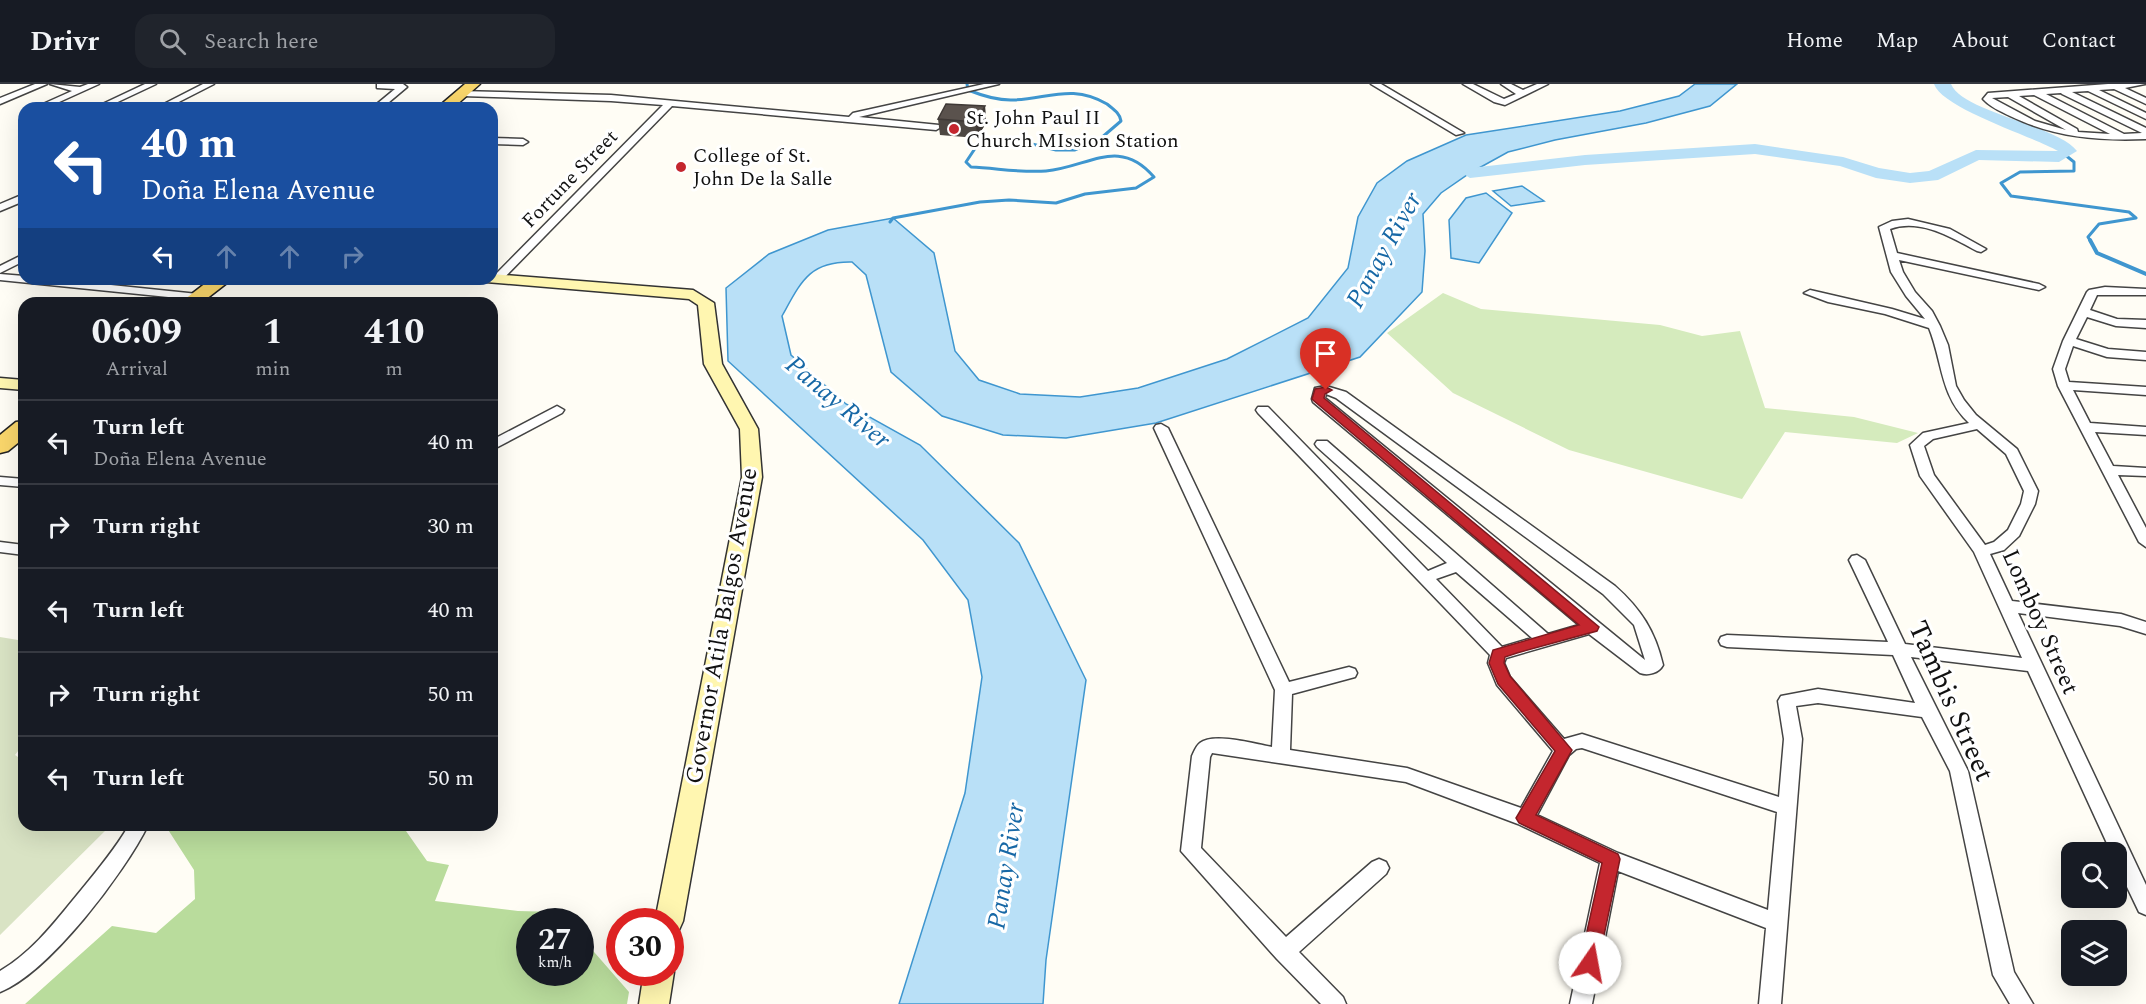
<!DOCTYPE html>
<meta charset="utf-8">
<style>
body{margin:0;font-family:Spectral,serif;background:#20242c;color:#f1f3f6;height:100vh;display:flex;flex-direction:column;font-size:22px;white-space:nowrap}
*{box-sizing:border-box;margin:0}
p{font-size:20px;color:#9ea1a6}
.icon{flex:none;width:33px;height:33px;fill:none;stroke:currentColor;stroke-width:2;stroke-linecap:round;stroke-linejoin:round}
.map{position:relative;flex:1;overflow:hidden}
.side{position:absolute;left:18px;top:213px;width:480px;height:534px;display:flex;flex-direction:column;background:#171b24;border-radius:18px;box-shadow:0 6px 24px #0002}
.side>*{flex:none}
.guide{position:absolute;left:18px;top:18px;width:480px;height:183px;border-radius:18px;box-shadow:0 6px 24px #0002;background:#1a4fa0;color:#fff;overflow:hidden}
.controls{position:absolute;left:2061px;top:758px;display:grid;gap:12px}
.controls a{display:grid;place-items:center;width:66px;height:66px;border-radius:12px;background:#171b24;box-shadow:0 6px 24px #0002;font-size:30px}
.speed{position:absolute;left:516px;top:824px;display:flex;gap:12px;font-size:30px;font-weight:700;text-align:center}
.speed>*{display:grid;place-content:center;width:78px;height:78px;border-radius:50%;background:#171b24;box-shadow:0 6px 24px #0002;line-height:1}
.speed small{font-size:15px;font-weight:400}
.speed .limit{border:9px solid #d22;background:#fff;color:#111}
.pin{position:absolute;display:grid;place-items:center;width:51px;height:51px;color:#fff;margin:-62px -26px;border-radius:50% 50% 50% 0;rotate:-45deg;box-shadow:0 0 6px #0007}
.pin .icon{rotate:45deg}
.me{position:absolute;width:66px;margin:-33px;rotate:12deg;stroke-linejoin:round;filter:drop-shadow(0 0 4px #0008)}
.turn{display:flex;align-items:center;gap:21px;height:126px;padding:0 24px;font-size:27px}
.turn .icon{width:78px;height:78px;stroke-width:2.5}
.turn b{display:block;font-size:42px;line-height:51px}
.lanes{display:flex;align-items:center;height:57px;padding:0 24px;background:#0003;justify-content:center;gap:30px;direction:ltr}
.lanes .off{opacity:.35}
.eta{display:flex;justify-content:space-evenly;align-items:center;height:102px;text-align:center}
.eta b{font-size:36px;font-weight:700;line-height:42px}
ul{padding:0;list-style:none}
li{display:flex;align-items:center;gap:18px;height:84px;padding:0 24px;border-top:2px solid #363941}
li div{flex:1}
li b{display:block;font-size:22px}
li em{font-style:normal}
header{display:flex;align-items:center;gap:36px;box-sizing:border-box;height:84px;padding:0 30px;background:#171b24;border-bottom:2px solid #363941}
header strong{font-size:28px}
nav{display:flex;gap:33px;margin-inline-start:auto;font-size:21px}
.search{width:420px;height:54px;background:#20242c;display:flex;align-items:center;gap:15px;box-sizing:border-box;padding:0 21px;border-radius:18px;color:#9ea1a6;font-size:22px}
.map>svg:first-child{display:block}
.green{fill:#d5ebbd}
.forest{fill:#b9dc9c}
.cemetery{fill:#d9e3c4}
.water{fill:#b9e0f7;stroke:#3f96cf;stroke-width:1.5}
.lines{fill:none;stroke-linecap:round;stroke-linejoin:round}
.stream-far1{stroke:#3f96cf;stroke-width:3}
.stream{stroke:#3f96cf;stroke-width:4}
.river{fill:#b9e0f7;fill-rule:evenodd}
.street-casing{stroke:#444;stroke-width:3}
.secondary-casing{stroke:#333;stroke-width:3}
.primary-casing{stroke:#222;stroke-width:3}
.street{fill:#fff;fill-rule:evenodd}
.secondary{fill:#fff6b0;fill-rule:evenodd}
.primary{fill:#f9d66b;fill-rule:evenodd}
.wall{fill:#4d4742}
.shaded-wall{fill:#3f3936}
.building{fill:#5a524d;stroke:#3f3936;stroke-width:1.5}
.route{fill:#c4262e;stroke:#7f191e;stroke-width:1.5}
.poi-dot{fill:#c4262e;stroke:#fff;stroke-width:2}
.labels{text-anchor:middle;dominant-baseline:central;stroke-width:6;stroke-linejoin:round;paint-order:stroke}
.far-poi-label{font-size:20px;fill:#111;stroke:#fff;text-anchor:start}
.far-street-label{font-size:20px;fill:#111;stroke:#fff}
.street-label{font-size:24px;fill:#111;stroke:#fff}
.water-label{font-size:26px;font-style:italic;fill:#1768a6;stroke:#fff}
.near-street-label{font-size:28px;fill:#111;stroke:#fff}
</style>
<header>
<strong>Drivr</strong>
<div class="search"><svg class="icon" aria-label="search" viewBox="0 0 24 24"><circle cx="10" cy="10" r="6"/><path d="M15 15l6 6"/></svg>Search here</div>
<nav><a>Home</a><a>Map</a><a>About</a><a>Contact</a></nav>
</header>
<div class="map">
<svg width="2146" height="920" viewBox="0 0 2146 920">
<rect width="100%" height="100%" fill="#fffdf5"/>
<path class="green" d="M1443 209 1481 225 1660 241 1702 252 1740 247 1765 324 1854 333 1918 349 1897 359 1785 348 1742 415 1569 366 1453 309 1387 249Z"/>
<path class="forest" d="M165 741H410L406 747 427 777 449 781 435 817 518 827 558 828 567 837H530V888H580L581 853 629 908 627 920H25L112 842 156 849 195 815 194 786Z"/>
<path class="cemetery" d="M0 553 24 557V659L15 671 24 677V741H111L0 851Z"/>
<g class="water">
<path d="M1695 0H1737L1710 22 1646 39 1555 56 1508 68 1470 89 1441 109 1423 130 1425 167 1422 208 1360 273 1156 339 1066 354 1003 351 942 332 891 288 866 191 852 178C809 177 801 198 782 232L791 271 846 320 920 361 1019 459 1086 596 1046 876 1043 920H899L965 709 982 593 968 516 923 456 728 277 726 204 769 170 828 146 893 134 934 169 955 267 979 296 1020 310 1080 313 1138 304 1227 275 1308 234 1348 184 1358 133 1377 99 1407 77 1466 51 1620 27 1679 12Z"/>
<path d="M1522 102 1544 117 1511 122 1493 107Z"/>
<path d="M1486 109 1512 129 1479 179 1451 174 1449 136 1466 114Z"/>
</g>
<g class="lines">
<g class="stream-far1">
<path d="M2064 70 2074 78V87L2020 88 2001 99 2011 112 2129 128 2136 134 2099 140 2088 153 2091 158"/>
<path d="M890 138 893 134 980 118 1009 116 1056 119 1085 110 1136 104 1154 93C1119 52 1089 83 1046 87 1021 89 996 84 971 83L966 78 978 60 1028 59 1056 66H1075L1100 55 1121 37C1120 29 1113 25 1107 20 1073 0 1050 14 1014 16 998 17 983 12 968 6L967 0"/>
</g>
<path class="stream" d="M2090 156 2097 169 2146 190"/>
<path class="river" d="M1934 0H1951C1962 28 2057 41 2077 67L2059 78 1979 76 1938 96 1910 99 1876 94 1840 82 1755 70 1585 81 1470 94 1462 89 1470 84 1585 71 1755 60 1843 73 1879 84 1910 89 1929 87 1976 66 2058 67C2032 52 1943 25 1934 0Z"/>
<g class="street-casing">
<g id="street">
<path d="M35 0H47L0 20V14Z"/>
<path d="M50 0 80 3 88 0H99L46 24H34L72 7Z"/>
<path d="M145 0H156L105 24H94Z"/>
<path d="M203 0H214L167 24H156Z"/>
<path d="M377 0H403L407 3 382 24H372L395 5 377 4Z"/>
<path d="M984 0H999L859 33 939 41 941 43 936 46 672 22 501 197H493L491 195 663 21 611 17 462 12 458 9 459 7 611 11 849 33 853 29Z"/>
<path d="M1371 0H1381L1464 49 1456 51Z"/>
<path d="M1463 0H1473L1504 15 1516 10 1501 0H1511L1523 6 1537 0H1548L1505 21 1494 18Z"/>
<path d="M2108 0H2145L2125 4 2146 14V20L2114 5 2099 6 2146 29V35L2088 7 2072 8 2146 44V55C2097 57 2054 53 2010 32 2000 27 1990 23 1983 15L1988 9ZM2061 9 2062 10 2142 49 2124 50 2046 10ZM2034 11 2110 50 2078 48 2077 45 2019 12ZM2008 13 2066 46 2035 37 1992 14Z"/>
<path d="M492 54 523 55 528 58 523 61 492 60Z"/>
<path d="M24 110V117L0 127V120Z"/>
<path d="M1908 135 1950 145 1986 165 1981 168 1977 167C1951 153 1920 134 1890 145L1897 169 2039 200 2045 203 2039 206 1899 176 1903 188 1915 208 1932 227 1940 242 1948 261 1956 302 1964 316 1976 331 2017 365 2038 407 2035 420 2019 452 2004 466 1990 470 2012 517 2121 530 2146 538V550L2120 542 2018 529 2146 801V831L2139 828 2116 780V768H2111L2028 587 1911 573 1968 687 2014 888 2033 920H2010L1993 891 1950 687 1922 633 1818 619 1796 622 1802 655 1781 920H1759L1766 844 1618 787 1592 920H1570L1600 779 1518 740 1406 698 1212 669 1210 673 1201 764 1286 853 1372 778 1379 775 1386 778 1389 784 1386 790 1299 868 1343 913 1346 920H1321L1277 875 1181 767 1192 672C1194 668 1196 662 1200 659 1213 648 1256 660 1272 663L1275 606 1154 344 1156 341 1161 340 1168 344 1289 598 1349 583 1355 585 1357 589 1355 593 1292 610 1290 666 1407 684 1521 724 1553 667 1497 601 1488 579 1490 571 1258 329 1256 326 1258 323H1268L1428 487 1447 479 1317 363 1315 360 1317 357H1327L1548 550 1579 541 1313 318 1312 315 1315 304 1326 302 1346 308 1615 502C1641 525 1655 547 1663 581 1659 589 1648 592 1640 589L1589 550 1506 574 1504 579 1510 593 1564 655 1582 650 1779 713 1784 655 1778 617 1781 612 1818 605 1915 619 1893 571 1727 563 1721 561 1719 557 1721 553 1727 551 1888 558 1849 476 1852 472 1857 471 1865 476 1905 560 2022 574 1974 468 1920 392 1910 361 1923 349 1969 339C1940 312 1943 279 1929 244L1885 230 1828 218 1804 209 1810 206 1892 225 1925 235 1906 212 1891 188 1879 143 1892 137ZM1326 310 1336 314 1603 510 1634 541 1645 576 1325 314ZM1977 345 2006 370 2024 407 2021 420 2008 446 1994 458 1985 461 1934 391 1924 362 1933 355ZM1456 488 1532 554 1502 563 1436 495ZM1582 664 1777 728 1768 826 1618 769 1537 731 1569 671 1576 665Z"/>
<path d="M24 170V177L0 189V182Z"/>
<path d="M0 190 24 192V195H53L198 210 204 213 198 216 0 196Z"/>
<path d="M2105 203 2146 205V211H2097L2090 226 2117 235 2146 236V244L2116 242 2087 233 2076 255 2108 265 2146 268V276L2107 273 2073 262 2065 285 2069 298 2146 303V311L2073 306 2090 339 2146 343V351L2095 348 2113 382 2146 384V392L2118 391 2146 444V463L2139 458 2058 302 2053 285 2063 257 2087 208 2089 206Z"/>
<path d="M557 322 564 326 562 329 492 366V356Z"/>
<path d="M0 393 24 395V403L0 401Z"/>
<path d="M0 458 24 461V471L0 468Z"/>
<path d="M129 741H148C125 788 49 889 0 908V887C34 867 58 834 82 805 99 784 116 764 129 741Z"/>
</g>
</g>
<g class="secondary-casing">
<g id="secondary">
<path d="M492 190 693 206 714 219 722 280 758 345 762 393 683 837 679 846 670 849V837H655L742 393 740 345 704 280 698 221 689 215 486 198 484 195H492Z"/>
<path d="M0 294 24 296V306L0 304Z"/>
<path d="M670 881 674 888 669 920H639L644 888H670Z"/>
</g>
</g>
<g class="primary-casing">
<g id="primary">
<path d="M465 0H480L453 24H437Z"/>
<path d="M211 195H232L201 219H180Z"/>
<path d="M24 337V354L8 367 0 369V351L16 338Z"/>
</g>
</g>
<use href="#street" class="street"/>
<use href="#secondary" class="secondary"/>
<use href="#primary" class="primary"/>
</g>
<path class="wall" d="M985 22 986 39 977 54 940 51 938 35Z"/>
<path class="shaded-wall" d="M985 22 986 39 977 54 976 38Z"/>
<path class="building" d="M946 20 985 22 976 38 938 35Z"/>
<path class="route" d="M1326 303 1332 306 1325 310 1324 314 1599 543 1597 547 1517 569 1505 573 1504 579 1510 592 1572 666 1536 731 1618 770 1620 775 1597 885 1590 887 1583 885 1580 879 1602 779 1519 739 1516 734 1519 729 1555 667 1498 600 1489 579 1493 566 1579 541 1314 317 1312 315 1315 305Z"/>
<g class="poi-dot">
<circle cx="954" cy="45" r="6"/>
<circle cx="681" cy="83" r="6"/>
</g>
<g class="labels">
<g class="far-poi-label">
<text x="966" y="34">St. John Paul II<tspan x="966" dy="23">Church MIssion Station</tspan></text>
<text x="693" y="72">College of St.<tspan x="693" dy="23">John De la Salle</tspan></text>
</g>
<g class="far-street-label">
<text transform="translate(570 95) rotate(-46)">Fortune Street</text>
</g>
<g class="street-label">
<text transform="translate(2040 538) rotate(66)">Lomboy Street</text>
<text transform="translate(722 542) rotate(-80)">Governor Atila Balgos Avenue</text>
</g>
<g class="water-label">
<text transform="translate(1384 166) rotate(-61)">Panay River</text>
<text transform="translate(838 318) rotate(40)">Panay River</text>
<text transform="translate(1006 782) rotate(-81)">Panay River</text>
</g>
<g class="near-street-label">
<text transform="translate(1951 617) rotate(66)">Tambis Street</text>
</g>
</g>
</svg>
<div class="controls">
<a><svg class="icon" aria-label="search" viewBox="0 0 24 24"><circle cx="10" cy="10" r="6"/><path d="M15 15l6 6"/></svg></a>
<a><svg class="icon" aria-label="layers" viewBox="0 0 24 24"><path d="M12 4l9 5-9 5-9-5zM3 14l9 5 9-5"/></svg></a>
</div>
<div class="speed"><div>27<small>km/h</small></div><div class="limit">30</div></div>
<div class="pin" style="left:1326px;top:306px;background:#d93025"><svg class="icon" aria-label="arrive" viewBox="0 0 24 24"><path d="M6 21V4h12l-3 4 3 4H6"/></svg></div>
<svg class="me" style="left:1590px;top:879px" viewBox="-20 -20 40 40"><circle r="19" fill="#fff"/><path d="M0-13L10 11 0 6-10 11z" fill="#c4262e"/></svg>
<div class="guide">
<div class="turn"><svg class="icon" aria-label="left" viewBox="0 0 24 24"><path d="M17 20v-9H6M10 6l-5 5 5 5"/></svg><div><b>40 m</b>Doña Elena Avenue</div></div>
<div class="lanes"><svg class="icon" aria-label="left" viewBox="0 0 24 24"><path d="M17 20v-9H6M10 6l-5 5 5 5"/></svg><svg class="icon off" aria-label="ahead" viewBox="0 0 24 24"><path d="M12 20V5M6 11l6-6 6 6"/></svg><svg class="icon off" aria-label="ahead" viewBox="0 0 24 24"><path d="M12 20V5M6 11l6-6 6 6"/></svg><svg class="icon off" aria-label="right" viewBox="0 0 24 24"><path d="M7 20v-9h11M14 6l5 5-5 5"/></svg></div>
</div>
<section class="side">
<div class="eta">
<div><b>06:09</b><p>Arrival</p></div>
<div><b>1</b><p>min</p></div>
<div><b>410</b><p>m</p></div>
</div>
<ul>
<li><svg class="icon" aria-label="left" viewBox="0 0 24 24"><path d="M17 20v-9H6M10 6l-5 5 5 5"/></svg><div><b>Turn left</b><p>Doña Elena Avenue</p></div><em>40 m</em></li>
<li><svg class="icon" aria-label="right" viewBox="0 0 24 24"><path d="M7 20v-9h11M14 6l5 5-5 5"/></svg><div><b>Turn right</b></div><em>30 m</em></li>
<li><svg class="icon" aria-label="left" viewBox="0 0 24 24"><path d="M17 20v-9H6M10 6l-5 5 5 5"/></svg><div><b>Turn left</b></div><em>40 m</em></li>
<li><svg class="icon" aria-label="right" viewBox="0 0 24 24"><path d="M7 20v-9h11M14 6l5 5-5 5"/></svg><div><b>Turn right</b></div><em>50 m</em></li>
<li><svg class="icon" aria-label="left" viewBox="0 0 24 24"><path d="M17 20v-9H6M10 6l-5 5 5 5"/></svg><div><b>Turn left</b></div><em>50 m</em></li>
</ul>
</section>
</div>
